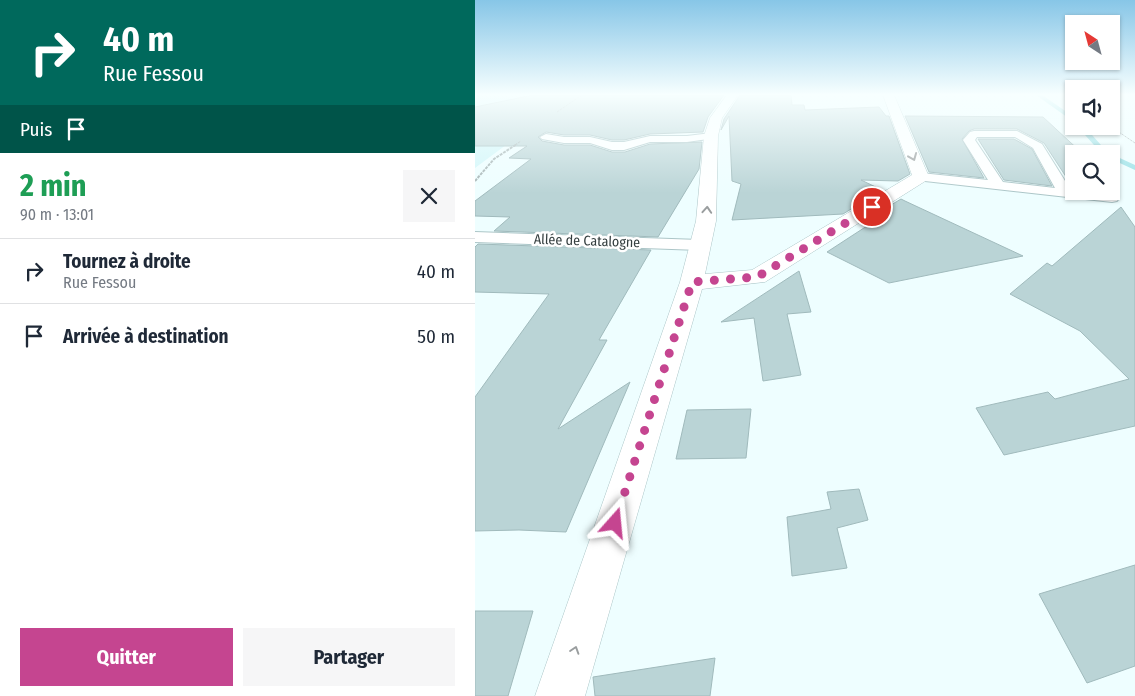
<!DOCTYPE html>
<html lang="fr">
<meta charset="utf-8">
<style>
body{margin:0;font-family:"Fira Sans Condensed",sans-serif;background:#f6f6f7;color:#1f2937;height:100vh;display:flex;flex-direction:column;font-size:19px;white-space:nowrap}
*{box-sizing:border-box;margin:0}
p{font-size:16px;color:#747a83}
.icon{flex:none;width:28px;height:28px;fill:none;stroke:currentColor;stroke-width:2;stroke-linecap:round;stroke-linejoin:round}
.map{position:relative;flex:1;overflow:hidden}
.details{display:flex;flex-direction:column;background:#fff;width:475px}
.details>*{flex:none}
.guide{background:#00695c;color:#fff;overflow:hidden}
.needle{width:32px;rotate:324deg}
.buttons{position:absolute;left:590px;top:15px;display:grid;gap:10px}
.buttons a{display:grid;place-items:center;width:55px;height:55px;border-radius:0px;background:#fff;box-shadow:0 1px 4px #0004;font-size:25px}
.pin{position:absolute;display:grid;place-items:center;width:42px;height:42px;color:#fff;margin:-21px;border:2px solid #fff;border-radius:50%;box-shadow:0 1px 5px #0007}
.me{position:absolute;width:55px;margin:-28px;rotate:18deg;stroke-linejoin:round;filter:drop-shadow(0 0 4px #0008)}
.turn{display:flex;align-items:center;gap:18px;height:105px;padding:0 20px;font-size:22px}
.turn .icon{width:65px;height:65px;stroke-width:2.5}
.turn b{display:block;font-size:35px;line-height:42px}
.then{display:flex;align-items:center;height:48px;padding:0 20px;background:#0003;gap:10px;font-size:19px}
.round{display:grid;place-items:center;flex:none;width:52px;height:52px;border-radius:0px;background:#f6f6f7}
.summary{display:flex;align-items:center;justify-content:space-between;height:85px;padding:0 20px}
h1{font-size:30px;font-weight:700;line-height:38px;color:#1e9e55}
.primary-button{display:flex;gap:10px;margin-top:auto;padding:10px 20px}
.primary-button a{flex:1;height:58px;border-radius:0px;background:#c54590;color:#fff;font-size:20px;font-weight:700;line-height:58px;text-align:center}
.primary-button a+a{background:#f6f6f7;color:#1f2937}
ul{padding:0;list-style:none}
li{display:flex;align-items:center;gap:15px;height:65px;padding:0 20px;border-top:1px solid #e0e1e3}
li div{flex:1}
li b{display:block;font-size:19px}
li em{font-style:normal}
main{display:flex;flex:1;min-height:0}
.map>svg:first-child{display:block}
.built{fill:#d1f6f9}
.lines{fill:none;stroke-linecap:round;stroke-linejoin:round}
.stream{fill:#97e0e6;fill-rule:evenodd}
.building{fill:#bad4d6;stroke:#a0babc}
.lane-casing{stroke:#acc6c8;stroke-width:2}
.street-casing{stroke:#acc6c8;stroke-width:1}
.path-far1{stroke:#a6b4b5;stroke-width:1;stroke-dasharray:2.5 1;stroke-linecap:butt}
.path{stroke:#a6b4b5;stroke-width:2;stroke-dasharray:3 1;stroke-linecap:butt}
.lane{fill:#fff;fill-rule:evenodd}
.street{fill:#fff;fill-rule:evenodd}
.oneway{stroke:#9a9e9f}
.route{stroke:#c54590;stroke-width:9;stroke-dasharray:0 16.2}
.labels{text-anchor:middle;dominant-baseline:central;stroke-width:5;stroke-linejoin:round;paint-order:stroke}
.far-street-label{font-size:14px;fill:#343e3f;stroke:#fff}
</style>
<main>
<section class="details">
<div class="guide">
<div class="turn"><svg class="icon" aria-label="right" viewBox="0 0 24 24"><path d="M7 20v-9h11M14 6l5 5-5 5"/></svg><div><b>40 m</b>Rue Fessou</div></div>
<div class="then">Puis<svg class="icon" aria-label="arrive" viewBox="0 0 24 24"><path d="M6 21V4h12l-3 4 3 4H6"/></svg></div>
</div>
<div class="summary"><div><h1>2 min</h1><p>90 m · 13:01</p></div><a class="round"><svg class="icon" aria-label="close" viewBox="0 0 24 24"><path d="M6 6l12 12M18 6L6 18"/></svg></a></div>
<ul>
<li><svg class="icon" aria-label="right" viewBox="0 0 24 24"><path d="M7 20v-9h11M14 6l5 5-5 5"/></svg><div><b>Tournez à droite</b><p>Rue Fessou</p></div><em>40 m</em></li>
<li><svg class="icon" aria-label="arrive" viewBox="0 0 24 24"><path d="M6 21V4h12l-3 4 3 4H6"/></svg><div><b>Arrivée à destination</b></div><em>50 m</em></li>
</ul>
<div class="primary-button"><a>Quitter</a><a>Partager</a></div>
</section>
<div class="map">
<svg width="660" height="696" viewBox="0 0 660 696">
<rect width="100%" height="100%" fill="#eefeff"/>
<path class="built" d="M0 95H98L0 168Z"/>
<g class="lines">
<g class="stream">
<path d="M561 95H567L599 117V122Z"/>
<path d="M602 126H609L634 154H627Z"/>
<path d="M636 154 660 165V170L636 159Z"/>
</g>
</g>
<g class="building">
<path d="M58 95H249L233 117 228 132 175 134 149 140H137L115 135H89L71 132 63 137 67 141 89 145H115L137 152H150L175 144 227 142 224 169 183 237 19 231 35 217 0 216V201L56 159 34 158 52 146H0V107Z"/>
<path d="M265 95H316L317 105H329L330 110 404 107 411 116H414L435 174 423 181 386 180 407 190 368 214 257 220 266 184 257 181 254 116 246 130 249 119Z"/>
<path d="M430 116 568 117 608 154H599V189L569 143 542 129H499L494 131 487 139 509 178 454 172Z"/>
<path d="M503 139H539L557 149 577 186 529 180Z"/>
<path d="M426 199 430 201 548 256 414 283 352 252 415 211H406Z"/>
<path d="M646 207 660 227V426L529 455 501 408 573 392 580 399 654 379 605 331 535 294 572 263 577 266Z"/>
<path d="M3 244 176 250 124 340H132L83 429 155 382 91 532 44 530 0 531V397L74 294 0 292V247Z"/>
<path d="M324 271 336 312 312 314 326 375 288 381 279 318 246 322Z"/>
<path d="M276 409 271 458 201 459 212 410Z"/>
<path d="M384 489 393 520 362 528 372 568 317 576 312 517 356 509 352 492Z"/>
<path d="M660 565V666L612 683 564 594Z"/>
<path d="M0 611H58L33 696H0Z"/>
<path d="M240 658 235 696H120L118 677Z"/>
</g>
<g class="lines">
<g class="lane-casing">
<g id="lane">
<path d="M499 131H542L567 144 595 189 599 191 637 194 642 195 644 198 642 201 637 202 441 180 439 177 441 174 446 173 513 180 488 140 495 132ZM502 137H540L558 148 580 188 528 182 500 140Z"/>
<path d="M236 133 240 134 242 136 240 138 212 142H175L149 150H137L115 143H89L67 139 65 137 71 134 89 137H115L137 142H149L175 136H212Z"/>
<path d="M0 232 225 240 231 241 234 245 231 249 225 250 0 242Z"/>
</g>
</g>
<g class="street-casing">
<path id="street" d="M252 95H263L247 118 243 136 241 221 230 274 277 270 437 175 408 95H419L454 177 452 180 290 282 227 289 110 696H60L205 282 221 221 229 136 235 118Z"/>
</g>
<g class="path-far1">
<path d="M593 97 599 101"/>
<path d="M82 112 107 95"/>
<path d="M635 126 660 143"/>
<path d="M40 145 46 141"/>
</g>
<path class="path" d="M0 181 19 159 42 144"/>
<use href="#lane" class="lane"/>
<use href="#street" class="street"/>
</g>
<defs><path id="oneway-chevron" d="M-2-3.5L2.5 0L-2 3.5" fill="none" stroke-width="1.6" stroke-linecap="round" stroke-linejoin="round" transform="scale(1.25)"/></defs>
<g class="oneway">
<use href="#oneway-chevron" transform="translate(438 157) rotate(68)"/>
<use href="#oneway-chevron" transform="translate(232 210) rotate(-86)"/>
<use href="#oneway-chevron" transform="translate(100 650) rotate(-72)"/>
</g>
<linearGradient id="sky" x2="0" y2="1"><stop stop-color="#87c6e7"/><stop offset="0.49" stop-color="#f7ffff"/><stop offset="1" stop-color="#f7ffff" stop-opacity="0"/></linearGradient>
<rect width="660" height="193" fill="url(#sky)"/>
<g class="lines">
<path class="route" d="M140 523 217 282 282 277 397 207"/>
</g>
<g class="labels">
<g class="far-street-label">
<text transform="translate(112 241) rotate(2)">Allée de Catalogne</text>
</g>
</g>
</svg>
<div class="buttons">
<a><svg class="needle" viewBox="-14 -14 28 28"><path d="M0-13l5 13h-10z" fill="#e53935"/><path d="M0 13l5-13h-10z" fill="#747a83"/></svg></a>
<a><svg class="icon" aria-label="sound" viewBox="0 0 24 24"><path d="M4 9h4l5-4v14l-5-4H4zM17 9q2 3 0 6"/></svg></a>
<a><svg class="icon" aria-label="search" viewBox="0 0 24 24"><circle cx="10" cy="10" r="6"/><path d="M15 15l6 6"/></svg></a>
</div>
<div class="pin" style="left:397px;top:207px;background:#d93025"><svg class="icon" aria-label="arrive" viewBox="0 0 24 24"><path d="M6 21V4h12l-3 4 3 4H6"/></svg></div>
<svg class="me" style="left:140px;top:523px" viewBox="-20 -20 40 40"><path d="M0-17L14 15 0 8-14 15z" fill="#c54590" stroke="#fff" stroke-width="4"/></svg>
</div>
</main>
